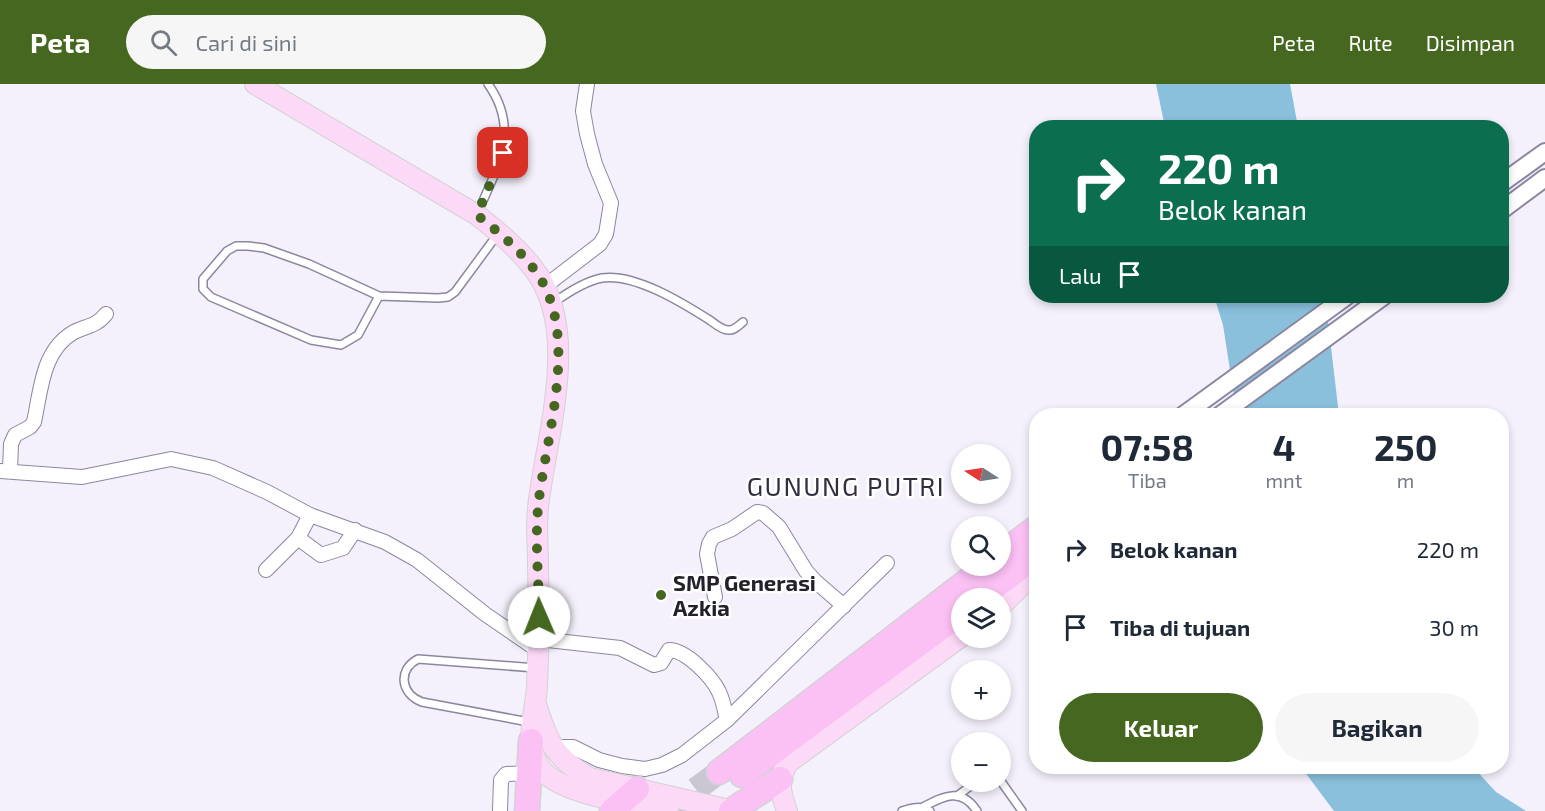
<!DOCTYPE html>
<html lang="id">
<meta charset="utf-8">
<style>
body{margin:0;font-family:"Exo 2",sans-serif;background:#f6f6f7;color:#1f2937;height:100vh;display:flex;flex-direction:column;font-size:22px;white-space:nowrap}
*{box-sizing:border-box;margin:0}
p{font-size:20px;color:#747a83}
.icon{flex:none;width:33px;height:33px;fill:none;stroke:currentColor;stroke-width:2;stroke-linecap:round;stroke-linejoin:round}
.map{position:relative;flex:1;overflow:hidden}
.sheet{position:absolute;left:1029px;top:324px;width:480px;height:366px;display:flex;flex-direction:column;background:#fff;border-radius:24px;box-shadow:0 3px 9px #0003}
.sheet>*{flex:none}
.banner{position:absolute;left:1029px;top:36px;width:480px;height:183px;border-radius:24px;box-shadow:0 3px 9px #0003;background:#0b6e4f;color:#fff;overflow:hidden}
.needle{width:39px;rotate:282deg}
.tools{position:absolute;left:951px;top:360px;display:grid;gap:12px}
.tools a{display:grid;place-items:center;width:60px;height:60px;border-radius:50%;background:#fff;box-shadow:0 3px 9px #0003;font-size:30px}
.pin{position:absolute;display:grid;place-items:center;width:51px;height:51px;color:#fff;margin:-26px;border-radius:12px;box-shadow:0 3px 9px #0006}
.me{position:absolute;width:66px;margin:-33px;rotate:359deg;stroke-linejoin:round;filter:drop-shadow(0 0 4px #0008)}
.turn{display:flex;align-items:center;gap:21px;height:126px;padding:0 30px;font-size:27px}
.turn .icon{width:78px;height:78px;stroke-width:2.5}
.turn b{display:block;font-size:42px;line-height:51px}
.then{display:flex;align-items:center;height:57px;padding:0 30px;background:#0003;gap:12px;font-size:22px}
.eta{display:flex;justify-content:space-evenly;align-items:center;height:102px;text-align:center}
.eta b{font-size:36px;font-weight:700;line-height:42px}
.button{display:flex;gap:12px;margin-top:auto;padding:12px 30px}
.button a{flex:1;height:69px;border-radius:36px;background:#45671f;color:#fff;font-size:24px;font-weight:700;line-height:69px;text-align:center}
.button a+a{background:#f6f6f7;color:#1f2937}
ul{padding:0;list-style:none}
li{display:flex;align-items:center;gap:18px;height:78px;padding:0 30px}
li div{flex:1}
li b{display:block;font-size:22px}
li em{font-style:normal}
header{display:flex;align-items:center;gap:36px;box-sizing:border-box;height:84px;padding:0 30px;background:#45671f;color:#fff}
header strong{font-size:28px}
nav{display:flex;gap:33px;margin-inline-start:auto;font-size:21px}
.search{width:420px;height:54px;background:#f6f6f7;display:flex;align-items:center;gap:15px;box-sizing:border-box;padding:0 21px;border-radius:33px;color:#747a83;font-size:22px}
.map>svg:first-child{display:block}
.water{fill:#8ac0dc}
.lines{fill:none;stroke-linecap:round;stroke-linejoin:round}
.motorway-tunnel{stroke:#cac7d2;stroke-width:24;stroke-dasharray:24 12;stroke-linecap:butt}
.service-casing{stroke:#8d86a0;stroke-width:10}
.minor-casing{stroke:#8d86a0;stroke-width:16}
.tertiary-casing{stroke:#8d86a0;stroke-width:20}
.primary-casing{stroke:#d3d2d4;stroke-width:22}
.motorway-casing{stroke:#d3d2d4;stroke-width:27}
.service{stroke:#fff;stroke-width:7}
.minor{stroke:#fff;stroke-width:14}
.tertiary{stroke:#fff;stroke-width:16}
.primary{stroke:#fdd9f8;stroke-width:20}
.motorway{stroke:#fbc0f4;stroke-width:24}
.route{stroke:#45671f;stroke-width:10;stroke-dasharray:0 18}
.poi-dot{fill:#45671f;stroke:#fff;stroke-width:2}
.labels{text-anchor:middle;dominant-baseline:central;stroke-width:5;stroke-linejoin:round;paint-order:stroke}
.poi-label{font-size:22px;font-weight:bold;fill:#23202a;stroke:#fff;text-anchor:start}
.quarter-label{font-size:26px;letter-spacing:1.5px;fill:#332d42;stroke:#fff}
</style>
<header>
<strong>Peta</strong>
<div class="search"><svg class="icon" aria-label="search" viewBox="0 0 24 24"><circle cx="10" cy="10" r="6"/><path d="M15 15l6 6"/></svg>Cari di sini</div>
<nav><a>Peta</a><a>Rute</a><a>Disimpan</a></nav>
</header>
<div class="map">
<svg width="1545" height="727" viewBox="0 0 1545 727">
<rect width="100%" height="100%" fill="#f4f1fc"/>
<g class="water">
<path d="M1156 0H1290L1298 43H1165Z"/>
<path d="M1214 212H1325L1339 331H1237L1223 241Z"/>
<path d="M1301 683H1473L1496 708 1526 727H1334Z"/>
</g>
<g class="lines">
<path class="motorway-tunnel" d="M667 727 719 688"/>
<g class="service-casing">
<g id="service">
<path d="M478 128C497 84 521 46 488 0"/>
<path d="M379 212 358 251 341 261 311 256 211 213 203 205V195L227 167 236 162H248L264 164 309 180 379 212 438 214 448 213 455 208 497 151"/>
<path d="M553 219C567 209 585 197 602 194 634 189 681 218 708 235 713 238 721 246 728 246 734 247 739 241 743 238"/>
<path d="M529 638 422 618C401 610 397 586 418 575L536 584"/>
<path d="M1000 696 1022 727"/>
<path d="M957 712 976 698"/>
<path d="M923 723C944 712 961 703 977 727"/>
<path d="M902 727C913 723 920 722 930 727"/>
</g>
</g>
<g class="minor-casing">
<g id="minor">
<path d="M544 203 600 160 606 150 611 119 595 80 587 50 583 27 587 0"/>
<path d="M10 386 11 360 15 351 30 343 34 338C41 306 42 266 74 248 86 242 97 242 106 230"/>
<path d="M0 387 82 393 171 375 213 384 267 408 310 431 385 458 417 476 485 530 539 567"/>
<path d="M298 454 321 471 343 464 355 446"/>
<path d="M266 486 298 454 310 431"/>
<path d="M715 513 707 470 709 460 713 453 732 445 757 428 763 429 779 443 806 487 815 497 844 522"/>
<path d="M539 555 620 564 654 581 661 579 669 566C686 566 712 593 719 608 723 616 725 627 727 636"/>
<path d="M554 663H573L599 676 622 682 645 685 662 681 682 671 727 636 887 479"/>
<path d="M500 727 501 696 506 690 529 689"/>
</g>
</g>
<g class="tertiary-casing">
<g id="tertiary">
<path d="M1502 99 1545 68"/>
<path d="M1502 126 1545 94"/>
<path d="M1182 332 1347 212"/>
<path d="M1219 332 1384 212"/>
</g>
</g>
<g class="primary-casing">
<g id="primary">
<path d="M255 0 477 131C497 147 517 163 533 184 582 245 546 352 538 423 536 442 538 463 538 482 539 522 539 561 537 601 536 629 521 665 544 688 565 711 635 720 668 727"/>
<path d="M1000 523 1036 487"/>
<path d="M537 623C548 659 556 675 590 694L734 727"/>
<path d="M787 727C780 708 777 695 789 678L962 552"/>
</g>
</g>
<g class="motorway-casing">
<g id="motorway">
<path d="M1000 471 1036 444"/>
<path d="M980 514 1036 472"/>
<path d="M719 688 987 482"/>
<path d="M742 691 962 528"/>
<path d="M527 727 531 657"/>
<path d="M612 727 637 705"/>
<path d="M731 727 780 695"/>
</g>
</g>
<use href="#service" class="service"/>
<use href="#minor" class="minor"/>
<use href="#tertiary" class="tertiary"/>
<use href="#primary" class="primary"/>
<use href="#motorway" class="motorway"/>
</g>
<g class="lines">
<path class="route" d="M503 69 477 131C497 147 517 163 533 184 583 247 545 352 538 424 535 460 539 497 539 533"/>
</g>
<circle class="poi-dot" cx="661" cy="511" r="6"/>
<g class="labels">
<g class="poi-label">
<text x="673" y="498">SMP Generasi<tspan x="673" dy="25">Azkia</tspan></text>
</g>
<g class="quarter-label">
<text x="846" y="401">GUNUNG PUTRI</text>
</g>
</g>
</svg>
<div class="tools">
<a><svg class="needle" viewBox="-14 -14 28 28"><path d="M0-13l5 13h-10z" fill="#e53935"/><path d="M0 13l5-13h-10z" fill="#747a83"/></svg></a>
<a><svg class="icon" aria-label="search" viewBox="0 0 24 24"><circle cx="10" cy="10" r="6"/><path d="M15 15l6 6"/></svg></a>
<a><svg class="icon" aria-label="layers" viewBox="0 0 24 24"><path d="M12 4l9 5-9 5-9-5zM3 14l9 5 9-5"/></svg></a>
<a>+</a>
<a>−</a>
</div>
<div class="pin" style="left:503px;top:69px;background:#d93025"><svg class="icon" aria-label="arrive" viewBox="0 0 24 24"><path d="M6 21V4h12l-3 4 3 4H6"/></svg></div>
<svg class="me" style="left:539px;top:533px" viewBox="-20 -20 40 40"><circle r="19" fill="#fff"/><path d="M0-13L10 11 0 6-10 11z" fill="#45671f"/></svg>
<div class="banner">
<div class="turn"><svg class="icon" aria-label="right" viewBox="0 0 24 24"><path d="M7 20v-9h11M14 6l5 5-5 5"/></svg><div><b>220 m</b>Belok kanan</div></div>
<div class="then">Lalu<svg class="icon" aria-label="arrive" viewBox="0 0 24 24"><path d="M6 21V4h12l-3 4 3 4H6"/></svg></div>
</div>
<section class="sheet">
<div class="eta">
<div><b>07:58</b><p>Tiba</p></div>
<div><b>4</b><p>mnt</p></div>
<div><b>250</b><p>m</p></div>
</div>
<ul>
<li><svg class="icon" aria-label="right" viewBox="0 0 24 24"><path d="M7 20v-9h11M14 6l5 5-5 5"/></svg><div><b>Belok kanan</b></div><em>220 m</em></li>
<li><svg class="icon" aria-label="arrive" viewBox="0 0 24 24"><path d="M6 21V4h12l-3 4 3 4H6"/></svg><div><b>Tiba di tujuan</b></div><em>30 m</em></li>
</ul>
<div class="button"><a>Keluar</a><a>Bagikan</a></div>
</section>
</div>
